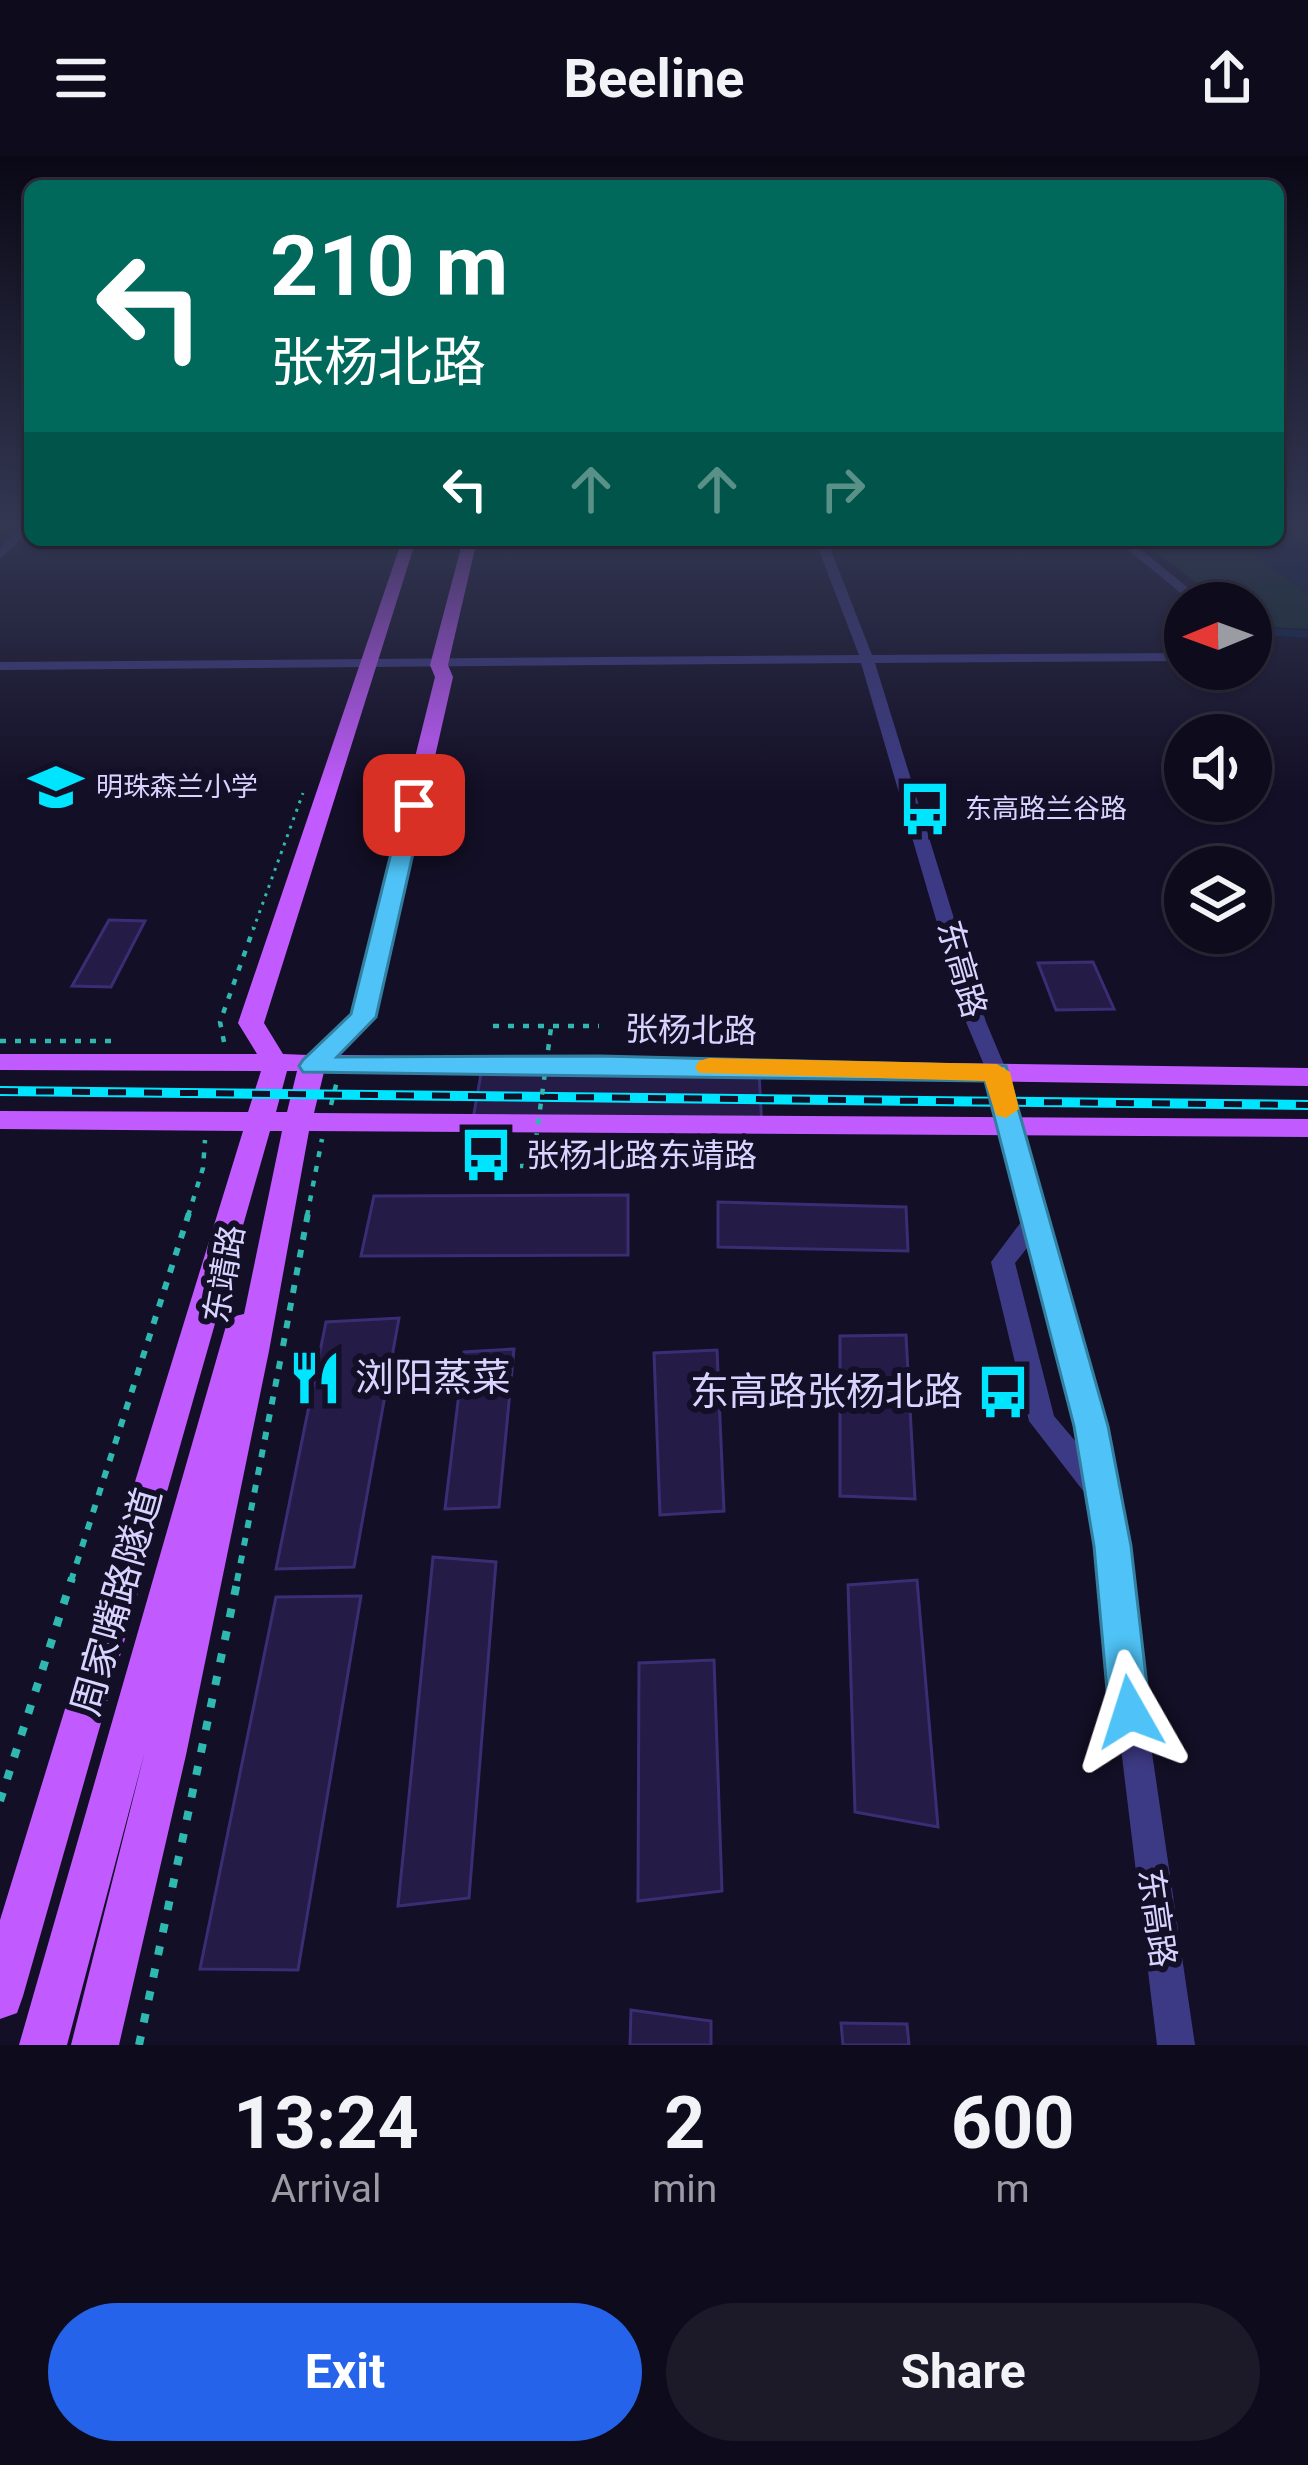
<!DOCTYPE html>
<meta charset="utf-8">
<style>
:root{--surface:#0e0b1c;--page:#1c1929;--text:#f1f3f6;--muted:#9b9ba3;--line:#2e2b3b;--accent:#2563eb}
body{margin:0;font-family:Roboto,"Noto Sans SC",sans-serif;background:var(--page);color:var(--text);height:100vh;display:flex;flex-direction:column;font-size:45px;white-space:nowrap}
*{box-sizing:border-box;margin:0}
p{font-size:39px;color:var(--muted)}
.icon{flex:none;width:66px;height:66px;fill:none;stroke:currentColor;stroke-width:2;stroke-linecap:round;stroke-linejoin:round}
.map{position:relative;height:1889px;overflow:hidden}
.drawer{display:flex;flex-direction:column;background:var(--surface);flex:1}
.drawer>*{flex:none}
.banner{position:absolute;left:24px;top:24px;width:1260px;height:366px;border-radius:18px;box-shadow:0 3px 9px #0004,0 0 0 3px var(--line);background:#00695c;color:#fff;overflow:hidden}
.needle{width:78px;rotate:269deg}
.fabs{position:absolute;left:1164px;top:426px;display:grid;gap:24px}
.fabs a{display:grid;place-items:center;width:108px;height:108px;border-radius:50%;background:var(--surface);box-shadow:0 3px 9px #0004,0 0 0 3px var(--line);font-size:60px}
.pin{position:absolute;display:grid;place-items:center;width:102px;height:102px;color:#fff;margin:-51px;border-radius:24px;box-shadow:0 6px 18px #0006}
.me{position:absolute;width:132px;margin:-66px;rotate:354deg;stroke-linejoin:round;filter:drop-shadow(0 0 9px #0008)}
.turn{display:flex;align-items:center;gap:42px;height:252px;padding:0 48px;font-size:54px}
.turn .icon{width:156px;height:156px;stroke-width:2.5}
.turn b{display:block;font-size:84px;line-height:102px}
.lanes{display:flex;align-items:center;height:114px;padding:0 48px;background:#0003;justify-content:center;gap:60px;direction:ltr}
.lanes .off{opacity:.35}
.eta{display:flex;justify-content:space-evenly;align-items:center;height:204px;text-align:center}
.eta b{font-size:72px;font-weight:700;line-height:84px}
.cta{display:flex;gap:24px;margin-top:auto;padding:24px 48px}
.cta a{flex:1;height:138px;border-radius:72px;background:var(--accent);color:#fff;font-size:48px;font-weight:700;line-height:138px;text-align:center}
.cta a+a{background:var(--page);color:var(--text)}
header{display:flex;justify-content:space-between;align-items:center;height:156px;padding:0 48px;background:var(--surface);font-size:54px;font-weight:700}
.map>svg:first-child{display:block}
.green{fill:#12302f}
.water{fill:#0c2248}
.lines{fill:none;stroke-linecap:round;stroke-linejoin:round}
.canal{fill:#0c2248;fill-rule:evenodd}
.building{fill:#241b47;stroke:#3b2d73;stroke-width:3}
.path-far3{stroke:#2fb8b0;stroke-width:3;stroke-dasharray:3 6;stroke-linecap:butt}
.path-far2{stroke:#2fb8b0;stroke-width:4.5;stroke-dasharray:6 9;stroke-linecap:butt}
.path-far1{stroke:#2fb8b0;stroke-width:6;stroke-dasharray:8 10;stroke-linecap:butt}
.path{stroke:#2fb8b0;stroke-width:8;stroke-dasharray:9 14;stroke-linecap:butt}
.minor{fill:#3d3a85;fill-rule:evenodd}
.major{fill:#c25bff;fill-rule:evenodd}
.rail-casing{stroke:#00e5ff;stroke-width:10}
.rail{stroke:#130f26;stroke-width:6;stroke-dasharray:18;stroke-linecap:butt}
.path-bridge{stroke:#2fb8b0;stroke-width:4.5;stroke-dasharray:6 9;stroke-linecap:butt}
.route{fill:#4fc3f7;stroke:#337fa1;stroke-width:3}
.slow{fill:#f59e0b}
.labels{text-anchor:middle;dominant-baseline:central;stroke-width:12;stroke-linejoin:round;paint-order:stroke}
.far-poi-label{font-size:27px;fill:#d9d4ff;stroke:#130f26;text-anchor:start}
.street-label{font-size:33px;fill:#d9d4ff;stroke:#130f26}
.poi-label{font-size:33px;fill:#d9d4ff;stroke:#130f26;text-anchor:start}
.near-poi-label{font-size:39px;fill:#d9d4ff;stroke:#130f26;text-anchor:start}
.near-street-label{font-size:39px;fill:#d9d4ff;stroke:#130f26}
</style>
<header><svg class="icon" aria-label="menu" viewBox="0 0 24 24"><path d="M4 6h16M4 12h16M4 18h16"/></svg>Beeline<svg class="icon" aria-label="share" viewBox="0 0 24 24"><path d="M12 15V3M7 8l5-5 5 5M5 13v7h14v-7"/></svg></header>
<div class="map">
<svg width="1308" height="1889" viewBox="0 0 1308 1889">
<rect width="100%" height="100%" fill="#130f26"/>
<polygon class="green" points="1141,384 1237,384 1308,439 1308,473 1251,470 1251,447 1222,447"/>
<polygon class="water" points="1278,372 1308,372 1308,439 1237,384 1278,384"/>
<g class="lines">
<polygon class="canal" points="1258,472 1308,474 1308,482 1263,479 1258,478"/>
</g>
<g class="building">
<polygon points="109,764 145,765 111,831 72,830"/>
<polygon points="1093,806 1114,853 1056,854 1038,807"/>
<polygon points="482,912 759,915 762,973 472,969"/>
<polygon points="628,1039 628,1099 361,1100 374,1040"/>
<polygon points="718,1046 906,1051 908,1095 718,1091"/>
<polygon points="399,1162 354,1411 276,1413 326,1166"/>
<polygon points="906,1179 915,1343 840,1340 840,1180"/>
<polygon points="514,1193 499,1351 445,1353 464,1196"/>
<polygon points="717,1194 724,1355 660,1359 654,1197"/>
<polygon points="433,1401 496,1406 469,1742 398,1750"/>
<polygon points="917,1424 938,1671 855,1656 848,1429"/>
<polygon points="361,1440 298,1814 200,1813 276,1441"/>
<polygon points="714,1504 722,1735 638,1745 639,1507"/>
<polygon points="631,1854 711,1865 711,1889 630,1889"/>
<polygon points="841,1867 907,1868 909,1889 843,1889"/>
</g>
<g class="lines">
<polyline class="path-far3" points="253,774 303,637"/>
<g class="path-far2">
<polyline points="493,870 599,870"/>
<polyline points="0,885 115,885"/>
<polyline points="224,886 220,866 254,771"/>
<polyline points="331,949 337,925"/>
<polyline points="460,1009 591,1011"/>
<polyline points="188,1060 203,1012 205,984"/>
<polyline points="307,1060 322,983"/>
</g>
<g class="path-far1">
<polyline points="283,1190 308,1057"/>
<polyline points="71,1425 189,1057"/>
<polyline points="237,1425 281,1201"/>
</g>
<g class="path">
<polyline points="0,1645 72,1422"/>
<polyline points="139,1889 238,1422"/>
</g>
<g class="minor">
<polygon points="20,372 30,374 0,403 0,393"/>
<path d="M815,384H827L872,499L1185,497V505L875,507L986,866L1007,916L1104,1269L1127,1390L1146,1556L1195,1889H1157L1091,1345L1029,1265L991,1106L1024,1062L987,916L966,866L861,507L0,514V506L859,499ZM1031,1087L1078,1269L1082,1293L1054,1260L1015,1107Z"/>
<polygon points="1116,384 1129,384 1207,447 1193,447"/>
<polygon points="1251,486 1258,489 1258,495 1251,495"/>
</g>
<path class="major" d="M402,384H416L264,867L283,898L308,899L351,858L435,521L430,509L463,384H477L448,509L453,521L376,861L339,899L1308,912V930L324,916L314,957L1308,963V981L309,975L269,1195L186,1599L119,1889H71L145,1595L67,1889H19L226,1170L231,1161L244,1158L282,975H270L23,1840L17,1857L0,1863V1764L243,975L0,973V955L248,956L261,915L0,914V898H257L238,867ZM287,915H297L287,956H276Z"/>
<defs>
<polyline id="rail" points="0,935 1308,949"/>
</defs>
<use href="#rail" class="rail-casing"/>
<use href="#rail" class="rail"/>
<polyline class="path-bridge" points="532,1013 551,872"/>
</g>
<linearGradient id="sky" x2="0" y2="1"><stop stop-color="#0a0815"/><stop offset="0.58" stop-color="#333752"/><stop offset="1" stop-color="#333752" stop-opacity="0"/></linearGradient>
<rect width="1308" height="637" fill="url(#sky)"/>
<polygon class="route" points="414,643 424,649 376,861 337,901 600,900 1006,910 1108,1270 1131,1390 1150,1556 1144,1571 1130,1577 1115,1571 1109,1556 1094,1390 1074,1270 985,925 303,916 299,910 303,904 351,858 403,649"/>
<polygon class="slow" points="709,902 997,908 1010,916 1019,953 1006,962 996,959 985,925 699,917 695,911 699,905"/>
<defs>
<symbol id="school-bare" viewBox="-9 -9 18 18"><path d="M0-5L7-2L0 1L-7-2ZM-4 1L0 2.5L4 1V4Q0 6-4 4Z" fill="#00e5ff" stroke="#130f26" stroke-width="2.5" paint-order="stroke"/></symbol>
<symbol id="bus-bare" viewBox="-9 -9 18 18"><path d="M-5-6H5V4H4V6H2V4H-2V6H-4V4H-5ZM-3.5-4V0h7V-4ZM-3.5 1.2v1.5H-2V1.2ZM2 1.2v1.5H3.5V1.2Z" fill="#00e5ff" stroke="#130f26" stroke-width="2.5" paint-order="stroke"/></symbol>
<symbol id="restaurant-bare" viewBox="-9 -9 18 18"><path d="M-5-6h1v4h1v-4h1v4h1v-4h1v5L-1.5 .5V6h-2V.5L-5-1ZM5-6V6H3V1.5H1.5Q1.5-4 5-6Z" fill="#00e5ff" stroke="#130f26" stroke-width="2.5" paint-order="stroke"/></symbol>
</defs>
<g fill-rule="evenodd">
<use href="#school-bare" x="18" y="593" width="76" height="76"/>
<use href="#bus-bare" x="887" y="615" width="76" height="76"/>
<use href="#bus-bare" x="448" y="961" width="76" height="76"/>
<use href="#restaurant-bare" x="277" y="1184" width="76" height="76"/>
<use href="#bus-bare" x="965" y="1198" width="76" height="76"/>
</g>
<g class="labels">
<g class="far-poi-label">
<text x="96" y="631">明珠森兰小学</text>
<text x="965" y="653">东高路兰谷路</text>
</g>
<g class="street-label">
<text transform="translate(962 813) rotate(74)">东高路</text>
<text transform="translate(691 874) rotate(1)">张杨北路</text>
<text transform="translate(224 1118) rotate(-80)">东靖路</text>
<text transform="translate(1157 1762) rotate(82)">东高路</text>
</g>
<g class="poi-label">
<text x="526" y="999">张杨北路东靖路</text>
</g>
<g class="near-poi-label">
<text x="355" y="1222">浏阳蒸菜</text>
<text x="963" y="1236" text-anchor="end">东高路张杨北路</text>
</g>
<g class="near-street-label">
<text transform="translate(117 1446) rotate(-74)">周家嘴路隧道</text>
</g>
</g>
</svg>
<div class="fabs">
<a><svg class="needle" viewBox="-14 -14 28 28"><path d="M0-13l5 13h-10z" fill="#e53935"/><path d="M0 13l5-13h-10z" fill="#9b9ba3"/></svg></a>
<a><svg class="icon" aria-label="sound" viewBox="0 0 24 24"><path d="M4 9h4l5-4v14l-5-4H4zM17 9q2 3 0 6"/></svg></a>
<a><svg class="icon" aria-label="layers" viewBox="0 0 24 24"><path d="M12 4l9 5-9 5-9-5zM3 14l9 5 9-5"/></svg></a>
</div>
<div class="pin" style="left:414px;top:649px;background:#d93025"><svg class="icon" aria-label="arrive" viewBox="0 0 24 24"><path d="M6 21V4h12l-3 4 3 4H6"/></svg></div>
<svg class="me" style="left:1130px;top:1556px" viewBox="-20 -20 40 40"><path d="M0-17L14 15 0 8-14 15z" fill="#4fc3f7" stroke="#fff" stroke-width="4"/></svg>
<div class="banner">
<div class="turn"><svg class="icon" aria-label="left" viewBox="0 0 24 24"><path d="M17 20v-9H6M10 6l-5 5 5 5"/></svg><div><b>210 m</b>张杨北路</div></div>
<div class="lanes"><svg class="icon" aria-label="left" viewBox="0 0 24 24"><path d="M17 20v-9H6M10 6l-5 5 5 5"/></svg><svg class="icon off" aria-label="ahead" viewBox="0 0 24 24"><path d="M12 20V5M6 11l6-6 6 6"/></svg><svg class="icon off" aria-label="ahead" viewBox="0 0 24 24"><path d="M12 20V5M6 11l6-6 6 6"/></svg><svg class="icon off" aria-label="right" viewBox="0 0 24 24"><path d="M7 20v-9h11M14 6l5 5-5 5"/></svg></div>
</div>
</div>
<section class="drawer">
<div class="eta">
<div><b>13:24</b><p>Arrival</p></div>
<div><b>2</b><p>min</p></div>
<div><b>600</b><p>m</p></div>
</div>
<div class="cta"><a>Exit</a><a>Share</a></div>
</section>
